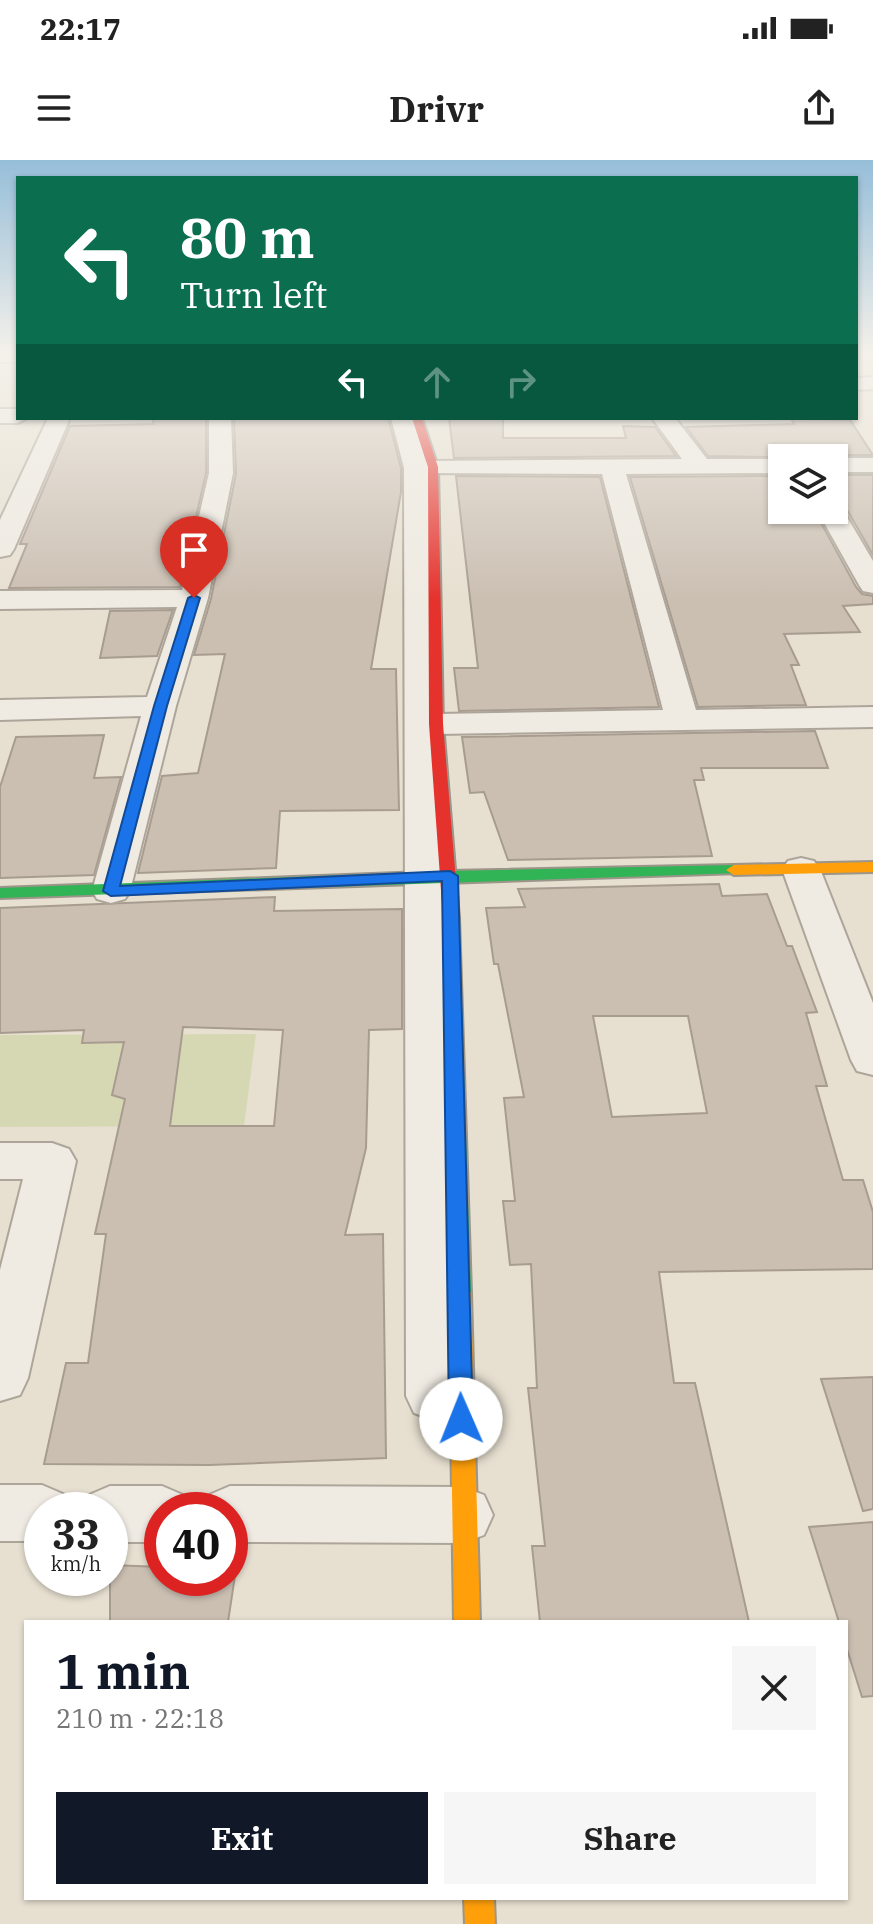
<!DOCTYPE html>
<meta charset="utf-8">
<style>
:root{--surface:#fff;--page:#f6f6f6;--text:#222;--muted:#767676;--accent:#111827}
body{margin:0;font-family:"IBM Plex Serif",serif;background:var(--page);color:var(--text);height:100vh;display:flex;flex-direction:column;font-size:30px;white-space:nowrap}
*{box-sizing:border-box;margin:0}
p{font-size:26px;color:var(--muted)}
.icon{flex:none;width:44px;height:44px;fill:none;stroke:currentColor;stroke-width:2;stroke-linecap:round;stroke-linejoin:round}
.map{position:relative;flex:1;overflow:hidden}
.details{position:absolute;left:24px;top:1460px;width:824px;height:280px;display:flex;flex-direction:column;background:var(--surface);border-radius:0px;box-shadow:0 2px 6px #0004}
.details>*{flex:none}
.banner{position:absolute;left:16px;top:16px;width:842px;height:244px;border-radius:0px;box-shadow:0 2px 6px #0004;background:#0b6e4f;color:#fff;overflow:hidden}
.tools{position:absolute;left:768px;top:284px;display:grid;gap:16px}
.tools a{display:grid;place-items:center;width:80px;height:80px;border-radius:0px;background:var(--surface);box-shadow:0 2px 6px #0004;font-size:40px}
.speed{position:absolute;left:24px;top:1332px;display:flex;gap:16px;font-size:40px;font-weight:700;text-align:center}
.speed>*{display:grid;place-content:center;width:104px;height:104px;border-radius:50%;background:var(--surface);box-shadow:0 2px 6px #0004;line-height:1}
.speed small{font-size:20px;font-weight:400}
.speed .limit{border:12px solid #d22;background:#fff;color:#111}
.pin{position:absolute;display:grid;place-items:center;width:68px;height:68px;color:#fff;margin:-82px -34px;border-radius:50% 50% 50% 0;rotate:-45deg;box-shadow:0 0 8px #0007}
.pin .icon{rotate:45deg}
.me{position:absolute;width:88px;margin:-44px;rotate:359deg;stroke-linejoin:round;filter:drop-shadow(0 0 6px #0008)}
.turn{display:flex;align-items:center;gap:28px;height:168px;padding:0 32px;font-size:36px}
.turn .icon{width:104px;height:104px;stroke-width:2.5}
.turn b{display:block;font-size:56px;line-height:68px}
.lanes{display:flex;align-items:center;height:76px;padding:0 32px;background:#0003;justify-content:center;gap:40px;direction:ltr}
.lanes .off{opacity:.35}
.round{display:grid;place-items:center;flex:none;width:84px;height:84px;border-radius:0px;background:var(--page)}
.head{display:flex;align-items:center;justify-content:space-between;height:136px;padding:0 32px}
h1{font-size:48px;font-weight:700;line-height:60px;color:var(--accent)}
.cta{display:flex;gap:16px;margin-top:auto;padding:16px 32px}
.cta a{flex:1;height:92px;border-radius:0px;background:var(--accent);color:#fff;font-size:32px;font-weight:700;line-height:92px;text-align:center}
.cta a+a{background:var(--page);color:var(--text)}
.status{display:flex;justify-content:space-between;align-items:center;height:56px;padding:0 40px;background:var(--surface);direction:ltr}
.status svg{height:22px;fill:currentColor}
header{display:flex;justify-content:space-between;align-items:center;height:104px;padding:0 32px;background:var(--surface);font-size:36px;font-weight:700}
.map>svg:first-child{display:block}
.green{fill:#d6d7b3}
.building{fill:#cbbfb2;stroke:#a89c90;stroke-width:2;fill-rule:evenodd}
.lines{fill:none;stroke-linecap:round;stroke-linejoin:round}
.street-casing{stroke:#ada599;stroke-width:4}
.fast-casing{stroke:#9c958a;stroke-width:4}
.slow-casing{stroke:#9c958a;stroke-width:4}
.jam-casing{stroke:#9c958a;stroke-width:4}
.street{fill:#efebe3;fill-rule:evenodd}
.fast{fill:#30b455;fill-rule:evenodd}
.slow{fill:#ff9f0a;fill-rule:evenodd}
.jam{fill:#e5322d;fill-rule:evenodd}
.route{fill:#1a73e8;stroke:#114b97;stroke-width:2}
</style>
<div class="status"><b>22:17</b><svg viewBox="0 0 49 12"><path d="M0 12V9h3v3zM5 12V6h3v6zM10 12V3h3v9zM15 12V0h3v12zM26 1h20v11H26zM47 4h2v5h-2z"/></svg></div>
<header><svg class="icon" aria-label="menu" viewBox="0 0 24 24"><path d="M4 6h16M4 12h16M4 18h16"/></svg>Drivr<svg class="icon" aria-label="share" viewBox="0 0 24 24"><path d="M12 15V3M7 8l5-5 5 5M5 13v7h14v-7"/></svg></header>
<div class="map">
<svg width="873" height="1764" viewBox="0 0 873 1764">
<rect width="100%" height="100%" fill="#e7e0d1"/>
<polygon class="green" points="256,874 244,966 0,967 0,875"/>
<g class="building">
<polygon points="152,258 206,258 206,313 180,427 9,428 27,384 20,384 70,266 154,264"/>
<polygon points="234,258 388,258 401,308 401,332 371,509 396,509 399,650 280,651 276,708 138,713 162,616 198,613 225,494 194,495 211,439 236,314"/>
<polygon points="449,258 503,258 503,278 626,278 623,266 655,267 676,296 454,298"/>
<polygon points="791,259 850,260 873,295 834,295 831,298 708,296 686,267 794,264"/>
<polygon points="834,315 873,315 873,395 846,348 834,340"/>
<polygon points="456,316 600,317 659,547 459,551 454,508 478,508"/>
<polygon points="782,316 782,350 814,350 856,427 862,434 873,436 873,444 843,446 860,472 784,474 799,505 791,505 806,545 698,547 630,317"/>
<polygon points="173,450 157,496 100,498 110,451"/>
<polygon points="815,571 828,608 701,608 704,620 694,620 712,696 508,700 484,632 470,633 462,577"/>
<polygon points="104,575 94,618 121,617 94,715 0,718 0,627 16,577"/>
<path d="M719,724L722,736L767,734L787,786H792L817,852L806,853L827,926H816L843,1020H863L873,1052V1109L659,1112L674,1223H695L749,1462H540L532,1386H545L528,1228H537L531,1104L510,1105L503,1041H515L504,938L524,937L498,804H494L486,748L525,747L518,729ZM593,856H688L707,953L612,957Z"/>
<path d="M275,737L274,751L402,749V869L369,870L366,988L345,1075L383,1074L386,1298L209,1305L44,1304L66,1203H88L106,1074H95L125,939L112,935L124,882L82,883L84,870L0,873V748ZM183,867L283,870L274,966H170Z"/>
<polygon points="873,1217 873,1349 863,1351 821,1219"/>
<polygon points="873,1362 873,1536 862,1537 846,1486 846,1462 839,1462 809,1367"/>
<polygon points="110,1405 162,1407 162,1418 230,1418 230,1409 236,1409 228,1462 110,1462"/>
</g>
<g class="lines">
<defs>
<g id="street">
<rect x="0" y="192" width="18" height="10"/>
<polygon points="873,217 873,229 856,230 856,218"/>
<polygon points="0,249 18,249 18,258 28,258 18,263 0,263"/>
<polygon points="48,258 70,258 14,389 10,395 0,397 0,360"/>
<polygon points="209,258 231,258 233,313 208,438 176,546 130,731 125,739 111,743 97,739 92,731 141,556 0,560 0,540 147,537 177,447 0,449 0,431 182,430 209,313"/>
<path d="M391,258H413L426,301L682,299L652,258H675L707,299H782V313L626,314L696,550L873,547V567L438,574L462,1236L454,1253L434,1260L414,1253L406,1236L404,308ZM428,313L602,314L663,550L437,554Z"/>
<rect x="834" y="298" width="39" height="14"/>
<polygon points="834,343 843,350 873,401 873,433 863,431 859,425 817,350 834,350"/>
<polygon points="801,698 814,701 820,709 873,843 873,915 857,911 851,900 782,709 788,701"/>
<polygon points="0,983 52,983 69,989 76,1001 28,1218 20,1235 0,1241 0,1110 23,1019 0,1019"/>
<polygon points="0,1325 42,1325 63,1334 71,1350 42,1350 42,1381 0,1381"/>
<polygon points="110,1326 162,1326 183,1335 190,1350 162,1350 162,1382 110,1382 110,1350 82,1350 89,1335"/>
<polygon points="230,1326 463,1327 484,1335 493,1355 484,1375 463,1383 230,1382 230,1350 202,1350 209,1335"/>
</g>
<g id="fast">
<polygon points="734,705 742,710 740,713 0,738 0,728 450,711"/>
<polygon points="451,753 459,758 471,1133 468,1139 460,1142 452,1139 449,1133 443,758"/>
</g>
<g id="slow">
<polygon points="873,702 873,712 734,715 726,710 734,705"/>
<polygon points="460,1124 468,1127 471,1133 480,1462 454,1462 449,1133 452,1127"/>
<polygon points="464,1738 494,1738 495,1764 465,1764"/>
</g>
<polygon id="jam" points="412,258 422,258 438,307 443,564 459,758 451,763 443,758 429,564 428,307"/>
</defs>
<use href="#street" class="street-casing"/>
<use href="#fast" class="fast-casing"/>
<use href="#slow" class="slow-casing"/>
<use href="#jam" class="jam-casing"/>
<use href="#street" class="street"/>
<use href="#fast" class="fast"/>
<use href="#slow" class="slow"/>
<use href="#jam" class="jam"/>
</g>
<linearGradient id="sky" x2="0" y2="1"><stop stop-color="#96bed9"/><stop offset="0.44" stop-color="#f4f1ea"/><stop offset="1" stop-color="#f4f1ea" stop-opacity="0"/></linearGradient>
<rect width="873" height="439" fill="url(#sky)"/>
<polygon class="route" points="194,435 200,438 167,546 120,726 450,711 458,716 473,1259 470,1266 461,1269 453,1266 449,1259 442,721 111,736 103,731 154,546 188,438"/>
</svg>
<div class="tools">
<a><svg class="icon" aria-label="layers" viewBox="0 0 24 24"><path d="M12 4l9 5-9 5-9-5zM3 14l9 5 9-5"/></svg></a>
</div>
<div class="speed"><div>33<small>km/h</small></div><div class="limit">40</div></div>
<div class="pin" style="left:194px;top:438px;background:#d93025"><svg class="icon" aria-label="arrive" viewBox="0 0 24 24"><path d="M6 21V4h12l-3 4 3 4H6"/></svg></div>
<svg class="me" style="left:461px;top:1259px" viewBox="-20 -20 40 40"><circle r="19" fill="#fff"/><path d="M0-13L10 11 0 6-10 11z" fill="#1a73e8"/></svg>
<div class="banner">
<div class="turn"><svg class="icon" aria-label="left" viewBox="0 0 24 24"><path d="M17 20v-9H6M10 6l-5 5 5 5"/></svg><div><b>80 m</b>Turn left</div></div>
<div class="lanes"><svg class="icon" aria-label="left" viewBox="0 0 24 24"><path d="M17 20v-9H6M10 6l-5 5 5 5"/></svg><svg class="icon off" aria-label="ahead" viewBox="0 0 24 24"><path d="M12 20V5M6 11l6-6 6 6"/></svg><svg class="icon off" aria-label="right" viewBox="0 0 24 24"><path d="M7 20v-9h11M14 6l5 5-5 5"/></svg></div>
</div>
<section class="details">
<div class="head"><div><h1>1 min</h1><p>210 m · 22:18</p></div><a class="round"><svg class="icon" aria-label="close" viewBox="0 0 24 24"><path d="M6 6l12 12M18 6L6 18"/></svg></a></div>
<div class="cta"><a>Exit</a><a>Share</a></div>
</section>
</div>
